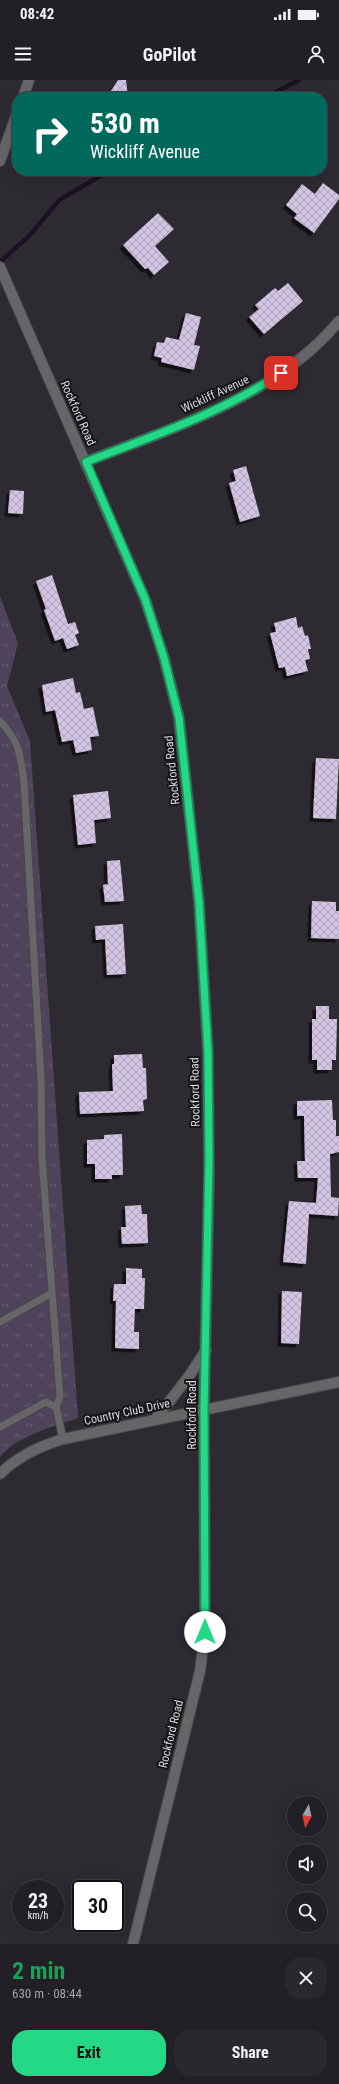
<!DOCTYPE html>
<meta charset="utf-8">
<style>
:root{--surface:#222026;--page:#2a282e;--text:#f1f3f6;--muted:#a2a3a7;--line:#3f3e43;--accent:#24d886}
body{margin:0;font-family:"Roboto Condensed",sans-serif;background:var(--page);color:var(--text);height:100vh;display:flex;flex-direction:column;font-size:15px;white-space:nowrap}
*{box-sizing:border-box;margin:0}
p{font-size:13px;color:var(--muted)}
.icon{flex:none;width:22px;height:22px;fill:none;stroke:currentColor;stroke-width:2;stroke-linecap:round;stroke-linejoin:round}
.map{position:relative;height:1864px;overflow:hidden}
.panel{display:flex;flex-direction:column;background:var(--surface);flex:1}
.panel>*{flex:none}
.guide{position:absolute;left:12px;top:12px;width:315px;height:84px;border-radius:16px;box-shadow:0 4px 16px #0002,0 0 0 1px var(--line);background:#00695c;color:#fff;overflow:hidden}
.needle{width:26px;rotate:189deg}
.tools{position:absolute;left:287px;top:1716px;display:grid;gap:8px}
.tools a{display:grid;place-items:center;width:40px;height:40px;border-radius:50%;background:var(--surface);box-shadow:0 4px 16px #0002,0 0 0 1px var(--line);font-size:20px}
.speed{position:absolute;left:12px;top:1800px;display:flex;gap:8px;font-size:20px;font-weight:700;text-align:center}
.speed>*{display:grid;place-content:center;width:52px;height:52px;border-radius:50%;background:var(--surface);box-shadow:0 4px 16px #0002,0 0 0 1px var(--line);line-height:1}
.speed small{font-size:10px;font-weight:400}
.speed .limit{border:2px solid #111;border-radius:6px;background:#fff;color:#111}
.pin{position:absolute;display:grid;place-items:center;width:34px;height:34px;color:#fff;margin:-17px;border-radius:8px;box-shadow:0 2px 6px #0006}
.me{position:absolute;width:44px;margin:-22px;rotate:0deg;stroke-linejoin:round;filter:drop-shadow(0 0 3px #0008)}
.turn{display:flex;align-items:center;gap:14px;height:84px;padding:0 12px;font-size:18px}
.turn .icon{width:52px;height:52px;stroke-width:2.5}
.turn b{display:block;font-size:28px;line-height:34px}
.round{display:grid;place-items:center;flex:none;width:42px;height:42px;border-radius:16px;background:var(--page)}
.headline{display:flex;align-items:center;justify-content:space-between;height:68px;padding:0 12px}
h1{font-size:24px;font-weight:700;line-height:30px;color:#1e9e55}
.action{display:flex;gap:8px;margin-top:auto;padding:8px 12px}
.action a{flex:1;height:46px;border-radius:16px;background:var(--accent);color:#111;font-size:16px;font-weight:700;line-height:46px;text-align:center}
.action a+a{background:var(--page);color:var(--text)}
.status{display:flex;justify-content:space-between;align-items:center;height:28px;padding:0 20px;background:var(--surface);direction:ltr}
.status svg{height:11px;fill:currentColor}
header{display:flex;justify-content:space-between;align-items:center;height:52px;padding:0 12px;background:var(--surface);font-size:18px;font-weight:700}
.map>svg:first-child{display:block}
.grass{fill:url(#grass-tufts)}
.lines{fill:none;stroke-linecap:round;stroke-linejoin:round}
.stream{stroke:#1b1025;stroke-width:4.5}
.building{fill:url(#building-cross-hatch);filter:url(#shadow)}
.lane-casing{stroke:#4a464d;stroke-width:9}
.street-casing{stroke:#4a464d;stroke-width:12}
.lane{stroke:#666568;stroke-width:7}
.street{stroke:#666568;stroke-width:10}
.route-casing{stroke:#178c57;stroke-width:10}
.route{stroke:#24d886;stroke-width:7}
.labels{text-anchor:middle;dominant-baseline:central;stroke-width:4;stroke-linejoin:round;paint-order:stroke}
.street-label{font-size:12px;fill:#dad7dc;stroke:#151417}
</style>
<div class="status"><b>08:42</b><svg viewBox="0 0 49 12"><path d="M0 12V9h3v3zM5 12V6h3v6zM10 12V3h3v9zM15 12V0h3v12zM26 1h20v11H26zM47 4h2v5h-2z"/></svg></div>
<header><svg class="icon" aria-label="menu" viewBox="0 0 24 24"><path d="M4 6h16M4 12h16M4 18h16"/></svg>GoPilot<svg class="icon" aria-label="person" viewBox="0 0 24 24"><circle cx="12" cy="8" r="4"/><path d="M4 21q1-7 8-7t8 7"/></svg></header>
<div class="map">
<svg width="339" height="1864" viewBox="0 0 339 1864">
<defs>
<pattern id="grass-tufts" width="24" height="20" patternUnits="userSpaceOnUse"><rect width="24" height="20" fill="#4e435a"/><path d="M3 7l-1-3M5 7V3M7 7l1-3M15 17l-1-3M17 17v-4M19 17l1-3" fill="none" stroke="#675d71"/></pattern>
<pattern id="building-cross-hatch" width="8" height="8" patternUnits="userSpaceOnUse"><rect width="8" height="8" fill="#d2c4e2"/><path d="M0 0l8 8M0 8l8-8" fill="none" stroke="#aea3ba"/></pattern>
<filter id="shadow"><feDropShadow dx="-3.5" dy="3.5" stdDeviation="0" flood-color="#0009"/></filter>
</defs>
<rect width="100%" height="100%" fill="#2e2a32"/>
<path class="grass" d="M0,517L18,563L7,606L30,661L78,1338C54,1346 15,1357 0,1377Z"/>
<g class="lines">
<g class="stream">
<polyline points="267,17 299,0"/>
<polyline points="0,182 30,155 59,120 109,91"/>
</g>
</g>
<g class="building">
<polygon points="118,0 126,0 128,17 107,17"/>
<polygon points="323,103 339,115 339,119 314,153 294,138 297,134 286,125 302,104 315,114"/>
<polygon points="158,133 174,149 155,166 169,182 154,195 148,188 145,189 123,165"/>
<polygon points="288,203 303,221 264,254 249,237 259,229 255,225 275,208 278,211"/>
<polygon points="186,233 201,237 194,265 200,266 194,290 161,282 162,278 154,276 157,262 164,263 166,257 179,260"/>
<polygon points="246,386 260,436 240,442 229,403 236,401 233,390"/>
<polygon points="10,410 24,411 23,434 8,433"/>
<polygon points="52,495 68,544 75,542 79,553 75,555 79,565 67,569 63,558 55,561 44,530 46,529 36,501"/>
<polygon points="296,537 298,548 302,546 305,556 308,555 311,569 308,569 310,579 305,580 308,591 287,596 285,587 279,588 270,553 276,552 274,543"/>
<polygon points="73,598 76,613 80,612 84,629 93,627 99,656 90,657 92,670 76,673 73,660 62,662 55,630 46,632 42,605"/>
<polygon points="316,678 339,679 336,739 313,738"/>
<polygon points="108,711 111,738 94,740 96,763 78,765 73,715"/>
<polygon points="120,780 124,821 105,822 103,805 108,804 107,781"/>
<polygon points="312,821 336,822 336,831 339,831 339,859 311,858"/>
<polygon points="123,844 126,894 107,895 105,859 96,860 95,846"/>
<polygon points="316,926 329,926 329,939 337,939 336,980 332,980 332,990 317,990 317,980 312,980 312,939 316,939"/>
<polygon points="142,974 143,988 146,988 147,1019 143,1020 144,1031 80,1034 79,1012 113,1011 112,984 114,984 114,975"/>
<polygon points="332,1020 333,1040 336,1040 336,1056 339,1056 339,1072 330,1074 331,1117 339,1118 338,1136 309,1134 306,1184 283,1182 289,1121 316,1123 318,1098 298,1098 297,1081 305,1081 304,1036 297,1036 297,1021"/>
<polygon points="122,1054 123,1095 112,1095 112,1099 95,1099 95,1084 87,1084 87,1060 104,1059 104,1055"/>
<polygon points="141,1125 142,1134 147,1134 148,1163 122,1164 121,1147 126,1147 125,1126"/>
<polygon points="126,1188 142,1189 142,1198 145,1198 144,1229 135,1229 134,1252 139,1252 139,1269 115,1268 116,1221 113,1221 114,1204 126,1204"/>
<polygon points="282,1211 302,1212 299,1264 281,1263"/>
</g>
<g class="lines">
<defs>
<g id="lane">
<path d="M0,641C20,663 20,673 24,702L41,999L42,1078L60,1317L56,1327"/>
<polyline points="0,1242 52,1213"/>
<polyline points="0,1347 46,1322 56,1327 63,1359"/>
</g>
<g id="street">
<polyline points="23,17 29,0"/>
<polyline points="0,81 17,33"/>
<polyline points="0,187 145,519 164,578 179,638 199,822 208,972 209,1094 204,1330 205,1552 200,1591 133,1864"/>
<path d="M86,382C174,347 276,317 339,241"/>
<polyline points="155,1340 189,1296 206,1270"/>
<path d="M0,1394C17,1377 40,1366 63,1359L339,1302"/>
</g>
</defs>
<use href="#lane" class="lane-casing"/>
<use href="#street" class="street-casing"/>
<use href="#lane" class="lane"/>
<use href="#street" class="street"/>
</g>
<g class="lines">
<defs>
<path id="route" d="M205,1552L204,1330L209,1079L208,972L199,822L179,638L164,578L145,519L86,382C152,356 222,333 281,293"/>
</defs>
<use href="#route" class="route-casing"/>
<use href="#route" class="route"/>
</g>
<g class="labels">
<g class="street-label">
<text transform="translate(215 314) rotate(-25)">Wickliff Avenue</text>
<text transform="translate(78 333) rotate(66)">Rockford Road</text>
<text transform="translate(172 690) rotate(-96)">Rockford Road</text>
<text transform="translate(195 1012) rotate(-91)">Rockford Road</text>
<text transform="translate(127 1332) rotate(-12)">Country Club Drive</text>
<text transform="translate(192 1335) rotate(-90)">Rockford Road</text>
<text transform="translate(171 1654) rotate(-76)">Rockford Road</text>
</g>
</g>
</svg>
<div class="tools">
<a><svg class="needle" viewBox="-14 -14 28 28"><path d="M0-13l5 13h-10z" fill="#e53935"/><path d="M0 13l5-13h-10z" fill="#a2a3a7"/></svg></a>
<a><svg class="icon" aria-label="sound" viewBox="0 0 24 24"><path d="M4 9h4l5-4v14l-5-4H4zM17 9q2 3 0 6"/></svg></a>
<a><svg class="icon" aria-label="search" viewBox="0 0 24 24"><circle cx="10" cy="10" r="6"/><path d="M15 15l6 6"/></svg></a>
</div>
<div class="speed"><div>23<small>km/h</small></div><div class="limit">30</div></div>
<div class="pin" style="left:281px;top:293px;background:#d93025"><svg class="icon" aria-label="arrive" viewBox="0 0 24 24"><path d="M6 21V4h12l-3 4 3 4H6"/></svg></div>
<svg class="me" style="left:205px;top:1552px" viewBox="-20 -20 40 40"><circle r="19" fill="#fff"/><path d="M0-13L10 11 0 6-10 11z" fill="#24d886"/></svg>
<div class="guide">
<div class="turn"><svg class="icon" aria-label="right" viewBox="0 0 24 24"><path d="M7 20v-9h11M14 6l5 5-5 5"/></svg><div><b>530 m</b>Wickliff Avenue</div></div>
</div>
</div>
<section class="panel">
<div class="headline"><div><h1>2 min</h1><p>630 m · 08:44</p></div><a class="round"><svg class="icon" aria-label="close" viewBox="0 0 24 24"><path d="M6 6l12 12M18 6L6 18"/></svg></a></div>
<div class="action"><a>Exit</a><a>Share</a></div>
</section>
